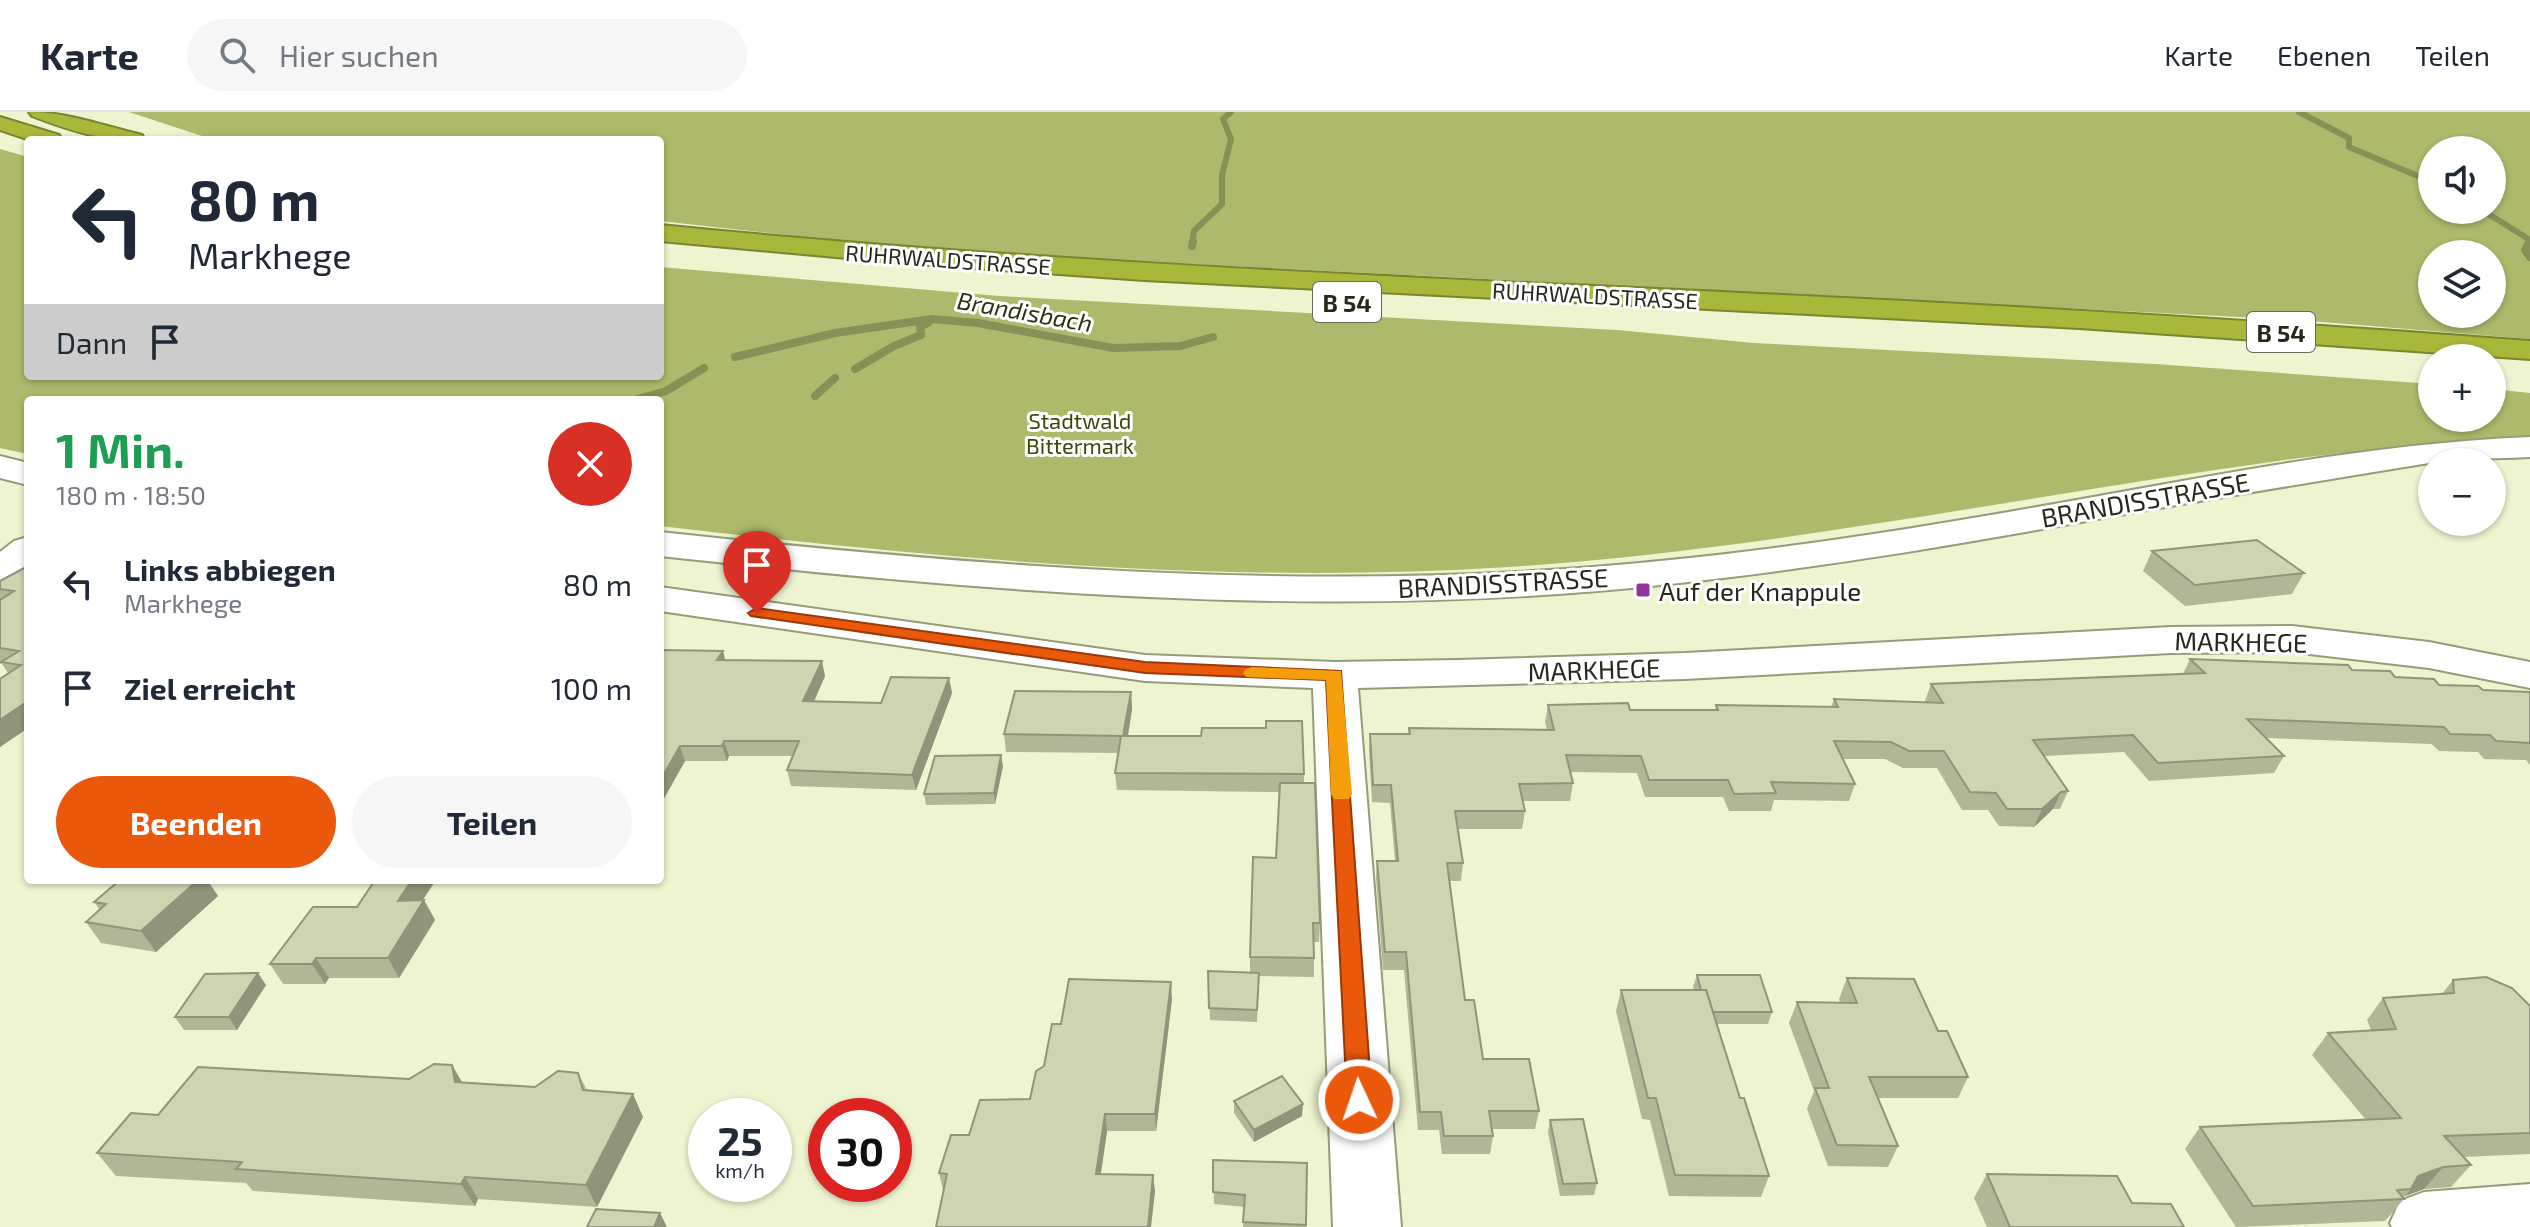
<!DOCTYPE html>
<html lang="de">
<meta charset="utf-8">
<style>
:root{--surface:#fff;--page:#f6f6f7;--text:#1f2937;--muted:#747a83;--line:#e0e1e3;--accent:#ea580c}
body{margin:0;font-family:"Exo 2",sans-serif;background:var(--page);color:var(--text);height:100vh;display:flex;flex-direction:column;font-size:30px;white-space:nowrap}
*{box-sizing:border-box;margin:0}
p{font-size:26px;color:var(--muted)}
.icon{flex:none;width:44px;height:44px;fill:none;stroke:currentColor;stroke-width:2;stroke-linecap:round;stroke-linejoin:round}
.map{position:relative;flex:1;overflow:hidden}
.panel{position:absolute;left:24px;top:284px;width:640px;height:488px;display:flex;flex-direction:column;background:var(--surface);border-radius:8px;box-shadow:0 2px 6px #0004}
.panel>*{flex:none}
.hud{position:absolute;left:24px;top:24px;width:640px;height:244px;border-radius:8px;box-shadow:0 2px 6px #0004;background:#fff;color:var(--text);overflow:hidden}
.tools{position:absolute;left:2418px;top:24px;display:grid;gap:16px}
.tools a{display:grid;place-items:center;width:88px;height:88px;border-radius:50%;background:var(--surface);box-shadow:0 2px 6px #0004;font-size:40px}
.speed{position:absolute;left:688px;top:986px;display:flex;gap:16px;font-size:40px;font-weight:700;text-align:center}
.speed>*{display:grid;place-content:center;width:104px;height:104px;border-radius:50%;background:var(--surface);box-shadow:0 2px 6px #0004;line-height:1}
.speed small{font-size:20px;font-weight:400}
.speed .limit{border:12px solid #d22;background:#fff;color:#111}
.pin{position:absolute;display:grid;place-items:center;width:68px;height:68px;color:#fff;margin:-82px -34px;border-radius:50% 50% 50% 0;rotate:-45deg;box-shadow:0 0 8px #0007}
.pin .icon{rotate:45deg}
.me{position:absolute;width:88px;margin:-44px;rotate:357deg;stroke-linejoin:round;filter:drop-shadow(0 0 6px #0008)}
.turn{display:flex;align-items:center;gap:28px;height:168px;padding:0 32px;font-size:36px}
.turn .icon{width:104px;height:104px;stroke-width:2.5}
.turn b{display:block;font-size:56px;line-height:68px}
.then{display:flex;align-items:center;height:76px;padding:0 32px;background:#0003;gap:16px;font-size:30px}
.round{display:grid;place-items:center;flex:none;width:84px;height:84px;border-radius:42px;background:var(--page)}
.summary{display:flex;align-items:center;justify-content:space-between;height:136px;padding:0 32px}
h1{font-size:48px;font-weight:700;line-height:60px;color:#1e9e55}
.cta{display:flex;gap:16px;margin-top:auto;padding:16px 32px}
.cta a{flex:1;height:92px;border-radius:48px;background:var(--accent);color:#fff;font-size:32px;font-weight:700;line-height:92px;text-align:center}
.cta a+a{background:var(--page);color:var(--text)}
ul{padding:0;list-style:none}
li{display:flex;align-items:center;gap:24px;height:104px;padding:0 32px}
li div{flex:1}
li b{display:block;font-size:30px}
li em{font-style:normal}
header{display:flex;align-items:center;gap:48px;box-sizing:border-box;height:112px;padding:0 40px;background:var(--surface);border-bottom:2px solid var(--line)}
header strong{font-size:38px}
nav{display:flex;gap:44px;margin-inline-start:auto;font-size:28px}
.search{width:560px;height:72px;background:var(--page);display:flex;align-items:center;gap:20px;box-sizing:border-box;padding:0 28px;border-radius:44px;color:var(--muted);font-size:30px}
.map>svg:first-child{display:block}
.forest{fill:#aeb96b;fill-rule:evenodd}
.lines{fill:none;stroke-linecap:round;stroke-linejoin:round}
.stream-far1{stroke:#879055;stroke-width:6}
.stream{stroke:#879055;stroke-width:8}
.minor-casing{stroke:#969c79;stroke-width:4}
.highway-casing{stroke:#7b852f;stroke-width:4}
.minor{fill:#fff;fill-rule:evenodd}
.highway{fill:#a9b73a;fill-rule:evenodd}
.wall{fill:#b0b696}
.shaded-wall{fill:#90947a}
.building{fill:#cdd4af;stroke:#90947a;stroke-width:2}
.route{fill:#ea580c;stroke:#983908;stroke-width:2}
.slow{fill:#f59e0b}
.poi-dot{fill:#94339a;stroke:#fff;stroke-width:3}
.labels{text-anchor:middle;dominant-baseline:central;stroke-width:6;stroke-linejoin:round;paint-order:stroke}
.far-street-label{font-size:22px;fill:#26281a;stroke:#fff}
.far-park-label{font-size:22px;fill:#404609;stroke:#fff}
.shield{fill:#fff;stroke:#67685f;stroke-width:2}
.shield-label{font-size:24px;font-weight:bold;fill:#26281a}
.far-water-label{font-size:24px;font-style:italic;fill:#2b2f0d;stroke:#fff}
.street-label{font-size:26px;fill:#26281a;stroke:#fff}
.poi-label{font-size:26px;fill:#26281a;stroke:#fff;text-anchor:start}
</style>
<header>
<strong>Karte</strong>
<div class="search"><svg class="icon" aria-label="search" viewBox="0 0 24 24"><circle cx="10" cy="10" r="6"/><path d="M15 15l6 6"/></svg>Hier suchen</div>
<nav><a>Karte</a><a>Ebenen</a><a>Teilen</a></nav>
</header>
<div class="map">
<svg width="2530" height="1115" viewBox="0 0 2530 1115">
<rect width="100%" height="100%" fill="#edf4cf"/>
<g class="forest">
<path d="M129,0H2530V227L2297,208L932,139L660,109V28H214ZM2432,38H2492V98H2432ZM2432,142H2492V202H2432Z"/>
<path d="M0,37L28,45V264H660V155L999,184L1617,218L1754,231L2155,252L2432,272V306H2492V277L2530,281V324C2449,333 2366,337 2285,348C2027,383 1770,438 1508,455C1226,473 941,447 660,414V288H28V342L0,336Z"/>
</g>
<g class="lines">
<g class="stream-far1">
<polyline points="2299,0 2349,26 2349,35 2432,70"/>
<polyline points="2482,98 2530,128"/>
<polyline points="1192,132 1194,119 1222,92 1222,63 1231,27 1223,7 1231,0"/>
<polyline points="2528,132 2530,129"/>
</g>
<g class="stream">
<polyline points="2529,130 2525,138 2530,145"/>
<polyline points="1192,134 1193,130"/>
<polyline points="735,245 835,221 932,207 978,211 1113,236 1180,234 1213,225"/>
<polyline points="855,257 894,234 921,223 920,215 929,210"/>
<polyline points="815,284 835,266"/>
<polyline points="634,288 666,279 704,256"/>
</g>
<defs>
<g id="minor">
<path d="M2530,325V345C2499,347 2466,345 2435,350C2325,368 2206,387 2092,408C1949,434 1806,458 1661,473C1327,509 993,480 660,444V420C993,456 1326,483 1660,449C1807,435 1954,410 2099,384C2242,358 2385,331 2530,325Z"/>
<polygon points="0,344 28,351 28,373 0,366"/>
<polygon points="28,425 28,457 14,468 0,472 0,440 14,429"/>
<polygon points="660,475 1145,543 1335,550 1458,548 1685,541 2171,515 2292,514 2429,530 2530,550 2530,576 2429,556 2292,540 2171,541 1685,567 1358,576 1401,1115 1333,1115 1313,576 1145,569 660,499"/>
<polygon points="2530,1072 2530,1115 2392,1115 2390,1111 2400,1089 2424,1080"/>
</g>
<g id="highway">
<path d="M29,0C67,0 104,14 142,23L145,28C99,28 74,20 32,4Z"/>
<polygon points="0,5 59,23 62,28 30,28 0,18"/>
<path d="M660,113C1019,149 1380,164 1741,181C2004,193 2267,209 2530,229V247L2079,216L1144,168L902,151L660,129Z"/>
</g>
</defs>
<use href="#minor" class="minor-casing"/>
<use href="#highway" class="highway-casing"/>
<use href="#minor" class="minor"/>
<use href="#highway" class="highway"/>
</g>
<g class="wall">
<polygon points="2152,439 2304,461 2292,482 2185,494 2143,459"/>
<polygon points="28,454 28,616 0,635 8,561 2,552 0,552 0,469"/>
<polygon points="660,544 725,548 825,564 814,590 881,591 949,566 952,581 916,678 791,674 787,658 792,644 729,644 727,649 685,649 662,690 660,690"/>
<polygon points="2190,547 2352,558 2439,573 2483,578 2530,580 2530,653 2526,648 2484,647 2478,640 2439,639 2432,632 2266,626 2284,644 2274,661 2149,669 2124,640 2044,644 2068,679 2060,697 2053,697 2034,715 1999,714 1988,698 1962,698 1937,656 1903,656 1885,647 1842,647 1855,672 1849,689 1774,688 1771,699 1729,699 1723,685 1645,685 1637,661 1571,660 1573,671 1570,689 1523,689 1525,699 1522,717 1458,717 1463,751 1461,769 1449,769 1465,888 1483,947 1539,999 1535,1017 1492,1017 1493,1024 1490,1042 1442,1042 1439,1018 1418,1018 1404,858 1383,858 1376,766 1377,749 1395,749 1390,691 1372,690 1369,639 1370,622 1408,622 1409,616 1547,618 1545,610 1548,593 1630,598 1715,598 1716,593 1831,595 1834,587 1926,590 1925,589 1931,572 2183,562"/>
<polygon points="1131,580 1132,597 1128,624 1304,662 1304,671 1320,811 1319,830 1314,830 1314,865 1259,864 1257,910 1210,908 1208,859 1250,861 1250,845 1276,746 1279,680 1117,678 1115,661 1118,641 1006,640 1004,622"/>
<polygon points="1003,654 995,692 926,693 924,682"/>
<polygon points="209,771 218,784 156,840 101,831 86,810 100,798 94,790"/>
<polygon points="424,788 435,808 399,866 329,866 325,872 283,872 270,852 357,795"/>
<polygon points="1697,863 1772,900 1768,912 1717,912 1740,986 1769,1064 1761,1085 1669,1084 1650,1008 1642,1007 1616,899 1621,878 1694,878 1693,875"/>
<polygon points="1847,866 1938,919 1968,965 1958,986 1878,986 1898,1034 1888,1055 1828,1054 1807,997 1814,979 1789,911 1797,890 1840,891 1839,887"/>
<polygon points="2453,868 2530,894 2530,1042 2463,1045 2471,1053 2451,1075 2424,1077 2405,1084 2403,1086 2404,1087 2385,1109 2236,1115 2185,1037 2200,1015 2366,1008 2312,943 2328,921 2371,918 2367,908 2383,886 2442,882"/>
<polygon points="266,873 237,918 184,918 175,905"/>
<polygon points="1172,887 1156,1019 1107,1019 1101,1062 1153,1063 1155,1080 943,1078 939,1061 969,1023 1030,987 1061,912"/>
<polygon points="578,961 587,978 643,1005 597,1095 478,1087 475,1094 253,1079 246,1071 116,1064 97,1041 158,1003 462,970 535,975"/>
<polygon points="1234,989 1302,1004 1254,1030 1234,1001"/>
<polygon points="1550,1008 1597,1071 1594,1083 1560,1084 1548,1020"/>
<polygon points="1213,1048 1307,1051 1306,1115 1243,1115 1245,1095 1214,1092"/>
<polygon points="1987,1062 2132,1091 2184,1115 1987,1115 1974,1086"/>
</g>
<g class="shaded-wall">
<polygon points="723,539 727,554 717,548"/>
<polygon points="822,549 825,564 807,604 803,589"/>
<polygon points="949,566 952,581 916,678 912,663"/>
<polygon points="1131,580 1132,597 1125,641 1123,624"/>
<polygon points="28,589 28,616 0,635 0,608"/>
<polygon points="724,629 729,644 727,649 722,634"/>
<polygon points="680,634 685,649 662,690 660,683 660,669"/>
<polygon points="1001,643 1003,654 995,692 994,681"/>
<polygon points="2061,680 2053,697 2034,715 2042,697"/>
<polygon points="190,768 213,768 209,771 218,784 156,840 141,819"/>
<polygon points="412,768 436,768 409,809 398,789"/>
<polygon points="424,788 435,808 399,866 388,846"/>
<polygon points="316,846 329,866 325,872 312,852"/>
<polygon points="258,861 266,873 237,918 229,905"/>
<polygon points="1171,870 1172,887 1156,1019 1155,1002"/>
<polygon points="452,953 465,975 455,970"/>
<polygon points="633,982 643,1005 597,1095 586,1073"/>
<polygon points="1303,992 1302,1004 1254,1030 1254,1018"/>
<polygon points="1105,1002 1107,1019 1098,1079 1096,1062"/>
<polygon points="2443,1055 2424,1077 2405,1084 2411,1077 2418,1064"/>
<polygon points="1153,1063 1155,1080 1151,1115 1148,1115"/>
<polygon points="465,1065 478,1087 475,1094 461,1072"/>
<polygon points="660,1101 667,1115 654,1115"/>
</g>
<g class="building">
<polygon points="2257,428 2304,461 2195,473 2152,439"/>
<polygon points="28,454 28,589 0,608 0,567 21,553 1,550 19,539 0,536 0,488 14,479 0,477 0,469"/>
<polygon points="664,538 723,539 717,548 822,549 803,589 881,591 891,565 949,566 912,663 787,658 799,629 724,629 722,634 680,634 660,669 660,544"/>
<polygon points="2190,547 2348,553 2352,558 2390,559 2395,565 2434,567 2439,573 2478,574 2483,578 2530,580 2530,631 2496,629 2490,623 2450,622 2444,615 2247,607 2284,644 2158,651 2133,623 2033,628 2068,679 2061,680 2042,697 2007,697 1996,681 1970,680 1944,639 1909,639 1891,630 1834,629 1855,672 1771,670 1776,681 1734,682 1728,668 1649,668 1641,644 1566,643 1573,671 1519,672 1525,699 1455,699 1463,751 1447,751 1465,888 1474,888 1483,947 1529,947 1539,999 1489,999 1493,1024 1444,1024 1441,1000 1420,1000 1406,840 1385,840 1377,749 1398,749 1391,673 1373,673 1370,622 1410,622 1409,616 1554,618 1548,593 1628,591 1630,598 1718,598 1716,593 1838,595 1834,587 1943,591 1931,572 2205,561"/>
<polygon points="1015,579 1131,580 1123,624 1201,624 1202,616 1266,616 1266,609 1302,609 1304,662 1115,661 1121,624 1004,622"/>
<polygon points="1001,643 994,681 924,682 935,644"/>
<polygon points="1280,671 1315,671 1320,811 1313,811 1314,846 1250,845 1253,745 1276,746"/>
<polygon points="120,768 198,768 141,819 86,810 106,792 94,790"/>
<polygon points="375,768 412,768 398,789 424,788 388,846 316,846 312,852 270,852 313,795 357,795"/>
<polygon points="1208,859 1259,861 1257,898 1209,896"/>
<polygon points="258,861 229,905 175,905 205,862"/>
<polygon points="1697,863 1760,863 1772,900 1713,900 1706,878 1701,878"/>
<polygon points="2486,865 2512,876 2530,894 2530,1021 2444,1024 2471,1053 2443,1055 2418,1064 2411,1077 2397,1078 2404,1087 2253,1094 2200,1015 2401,1006 2328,921 2396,917 2383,886 2454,881 2453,868"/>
<polygon points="1847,866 1914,867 1938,919 1947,919 1968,965 1869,965 1898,1034 1837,1033 1815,976 1829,976 1797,890 1857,891"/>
<polygon points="1069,867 1171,870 1155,1002 1105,1002 1096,1062 1153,1063 1148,1115 936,1115 947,1062 939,1061 951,1023 969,1023 980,988 1030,987 1036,959 1044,954 1052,912 1061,912"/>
<polygon points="1621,878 1706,878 1740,986 1744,986 1769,1064 1675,1063 1656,986 1648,986"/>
<polygon points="434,952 452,953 455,970 535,975 558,959 578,961 583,978 633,982 586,1073 465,1065 461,1072 236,1057 242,1050 97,1041 131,1001 158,1003 198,955 409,967"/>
<polygon points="1282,964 1303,992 1254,1018 1234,989"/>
<polygon points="1583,1007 1597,1071 1563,1072 1550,1008"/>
<polygon points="1213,1048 1307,1051 1306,1113 1243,1110 1245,1083 1213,1080"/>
<polygon points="1987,1062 2117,1064 2132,1091 2171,1092 2184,1115 2010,1115"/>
<polygon points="596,1097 660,1101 654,1115 587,1115"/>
</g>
<polygon class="route" points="757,496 1145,550 1341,559 1372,988 1368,996 1359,999 1350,996 1347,988 1326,568 1145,561 751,504 748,501"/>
<polygon class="slow" points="1252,555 1341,559 1352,682 1349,687 1334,687 1331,682 1326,568 1246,565 1243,561 1246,557"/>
<rect class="poi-dot" x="1635" y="470" width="16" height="16" rx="4"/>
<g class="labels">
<g class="far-street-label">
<text transform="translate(948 147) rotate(4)">RUHRWALDSTRASSE</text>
<text transform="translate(1595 183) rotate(3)">RUHRWALDSTRASSE</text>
</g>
<g class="far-park-label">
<text x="1080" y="308">Stadtwald<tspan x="1080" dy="25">Bittermark</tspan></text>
</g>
<g class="shield">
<rect x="1313" y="170" width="68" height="40" rx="6"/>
<rect x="2247" y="200" width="68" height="40" rx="6"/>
</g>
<g class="shield-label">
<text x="1347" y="190">B 54</text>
<text x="2281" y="220">B 54</text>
</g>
<g class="far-water-label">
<text transform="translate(1025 199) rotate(10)">Brandisbach</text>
</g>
<g class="street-label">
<text transform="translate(2145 387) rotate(-10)">BRANDISSTRASSE</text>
<text transform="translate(1503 470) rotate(-3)">BRANDISSTRASSE</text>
<text transform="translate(2241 529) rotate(1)">MARKHEGE</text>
<text transform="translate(1594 557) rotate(-2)">MARKHEGE</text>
</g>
<g class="poi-label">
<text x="1659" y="478">Auf der Knappule</text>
</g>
</g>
</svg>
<div class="tools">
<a><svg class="icon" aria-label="sound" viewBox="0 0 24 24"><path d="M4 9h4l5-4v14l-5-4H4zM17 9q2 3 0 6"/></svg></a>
<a><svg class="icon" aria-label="layers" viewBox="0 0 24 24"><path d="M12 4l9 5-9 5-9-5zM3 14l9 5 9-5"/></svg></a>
<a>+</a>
<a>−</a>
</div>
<div class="speed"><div>25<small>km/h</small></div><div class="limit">30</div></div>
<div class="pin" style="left:757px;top:501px;background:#d93025"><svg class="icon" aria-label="arrive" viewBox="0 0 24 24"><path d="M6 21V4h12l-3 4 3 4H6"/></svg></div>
<svg class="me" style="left:1359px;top:988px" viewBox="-20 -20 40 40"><circle r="17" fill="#ea580c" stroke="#fff" stroke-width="3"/><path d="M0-11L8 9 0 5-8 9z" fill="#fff"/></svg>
<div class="hud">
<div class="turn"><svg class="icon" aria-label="left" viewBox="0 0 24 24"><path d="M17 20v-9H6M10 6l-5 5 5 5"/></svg><div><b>80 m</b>Markhege</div></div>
<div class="then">Dann<svg class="icon" aria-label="arrive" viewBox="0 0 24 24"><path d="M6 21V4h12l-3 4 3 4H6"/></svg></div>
</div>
<section class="panel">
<div class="summary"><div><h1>1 Min.</h1><p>180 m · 18:50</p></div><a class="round" style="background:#d93025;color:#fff"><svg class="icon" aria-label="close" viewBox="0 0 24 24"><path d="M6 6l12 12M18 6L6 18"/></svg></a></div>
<ul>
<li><svg class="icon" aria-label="left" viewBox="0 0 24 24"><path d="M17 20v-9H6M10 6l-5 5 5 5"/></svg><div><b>Links abbiegen</b><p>Markhege</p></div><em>80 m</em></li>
<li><svg class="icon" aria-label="arrive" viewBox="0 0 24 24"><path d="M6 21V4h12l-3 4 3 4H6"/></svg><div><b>Ziel erreicht</b></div><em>100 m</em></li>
</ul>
<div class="cta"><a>Beenden</a><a>Teilen</a></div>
</section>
</div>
